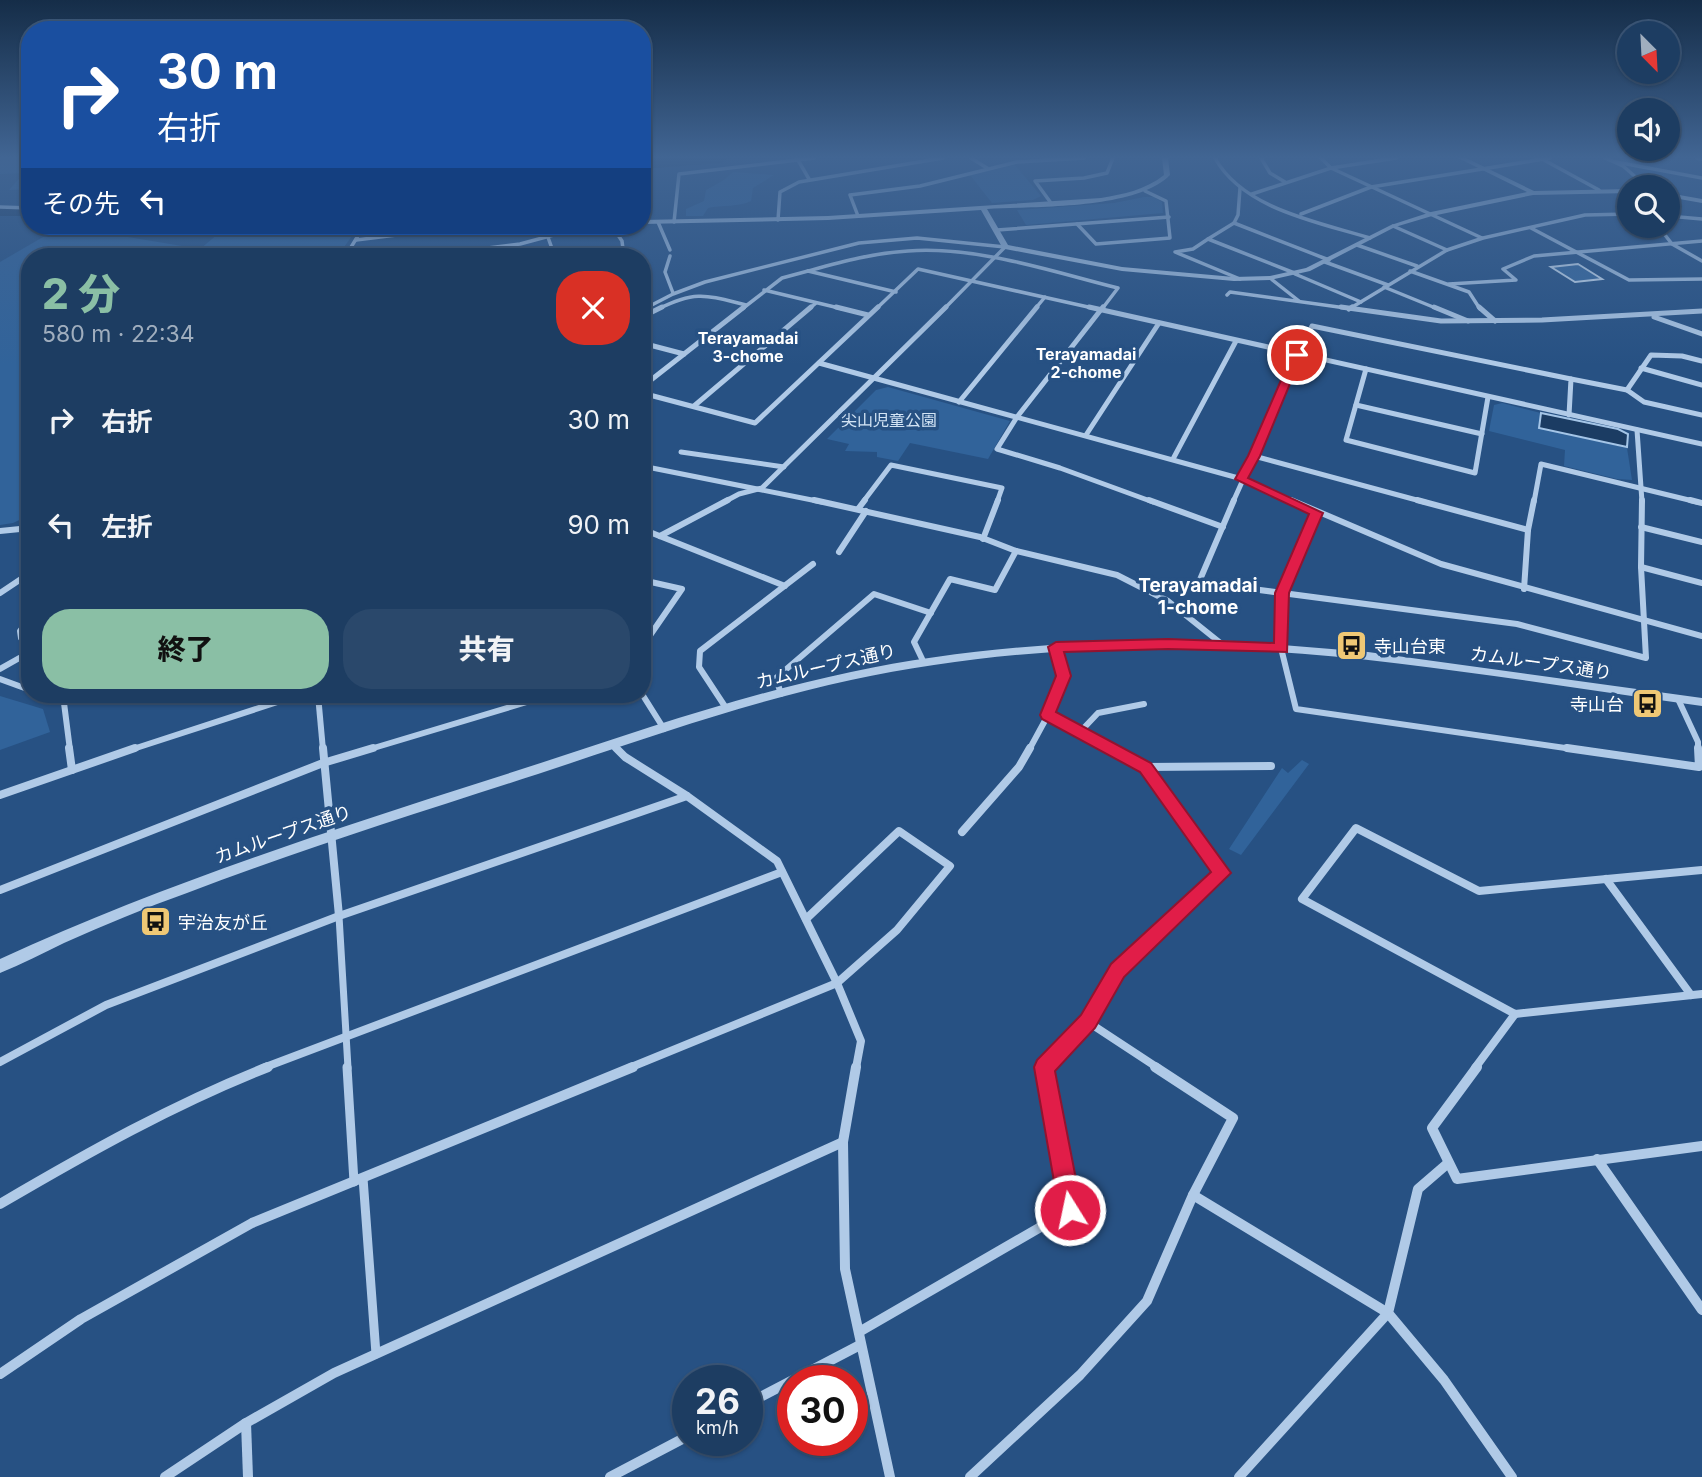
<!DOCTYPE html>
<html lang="ja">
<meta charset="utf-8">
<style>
:root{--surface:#1d3d62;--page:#2a486b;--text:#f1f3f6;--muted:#a0aebe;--line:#3b5677;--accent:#8abfa5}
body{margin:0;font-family:Inter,"Noto Sans JP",sans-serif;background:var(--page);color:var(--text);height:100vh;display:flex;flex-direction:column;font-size:26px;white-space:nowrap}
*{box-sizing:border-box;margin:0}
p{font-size:23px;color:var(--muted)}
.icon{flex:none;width:38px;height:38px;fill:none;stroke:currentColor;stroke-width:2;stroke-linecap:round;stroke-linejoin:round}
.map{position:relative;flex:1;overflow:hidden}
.side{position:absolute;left:21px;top:248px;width:630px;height:455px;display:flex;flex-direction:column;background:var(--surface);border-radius:28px;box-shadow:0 2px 5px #0004,0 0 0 2px var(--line)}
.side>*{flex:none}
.guide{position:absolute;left:21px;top:21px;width:630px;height:214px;border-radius:28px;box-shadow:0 2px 5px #0004,0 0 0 2px var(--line);background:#1a4fa0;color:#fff;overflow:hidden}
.needle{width:46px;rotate:156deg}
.buttons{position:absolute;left:1617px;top:21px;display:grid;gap:14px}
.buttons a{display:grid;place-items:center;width:63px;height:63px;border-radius:50%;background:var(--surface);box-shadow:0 2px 5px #0004,0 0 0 2px var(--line);font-size:35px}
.speed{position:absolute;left:672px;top:1365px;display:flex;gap:14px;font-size:35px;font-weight:700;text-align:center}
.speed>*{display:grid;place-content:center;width:91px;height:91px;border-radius:50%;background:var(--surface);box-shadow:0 2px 5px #0004,0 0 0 2px var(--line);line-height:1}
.speed small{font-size:18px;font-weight:400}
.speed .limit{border:10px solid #d22;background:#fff;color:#111}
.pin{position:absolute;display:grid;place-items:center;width:60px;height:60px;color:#fff;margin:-30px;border:4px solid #fff;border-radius:50%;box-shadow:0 2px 7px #0007}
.me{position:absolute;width:77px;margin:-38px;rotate:350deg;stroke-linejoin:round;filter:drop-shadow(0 0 5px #0008)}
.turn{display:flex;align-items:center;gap:24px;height:147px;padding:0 21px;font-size:32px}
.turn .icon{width:91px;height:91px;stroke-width:2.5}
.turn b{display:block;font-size:49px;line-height:60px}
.then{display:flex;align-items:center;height:66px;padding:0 21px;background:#0003;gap:14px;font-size:26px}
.round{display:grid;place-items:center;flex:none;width:74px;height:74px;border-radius:28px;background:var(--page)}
.headline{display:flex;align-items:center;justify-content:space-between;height:119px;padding:0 21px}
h1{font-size:42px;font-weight:800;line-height:52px;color:var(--accent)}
.primary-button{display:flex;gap:14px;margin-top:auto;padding:14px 21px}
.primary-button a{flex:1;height:80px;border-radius:28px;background:var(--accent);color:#111;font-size:28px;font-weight:800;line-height:80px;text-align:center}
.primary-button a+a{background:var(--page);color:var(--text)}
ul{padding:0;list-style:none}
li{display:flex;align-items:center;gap:21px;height:105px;padding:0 21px}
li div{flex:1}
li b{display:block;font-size:26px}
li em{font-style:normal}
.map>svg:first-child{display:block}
.green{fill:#31639a}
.water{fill:#1b3c63;stroke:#a4c5e7;stroke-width:2}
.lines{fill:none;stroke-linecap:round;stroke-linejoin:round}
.river{fill:#1b3c63;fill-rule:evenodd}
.building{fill:#37699f;stroke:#d3e4f5;stroke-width:2}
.pedestrian-far1{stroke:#b0cae7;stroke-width:7}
.pedestrian{stroke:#b0cae7;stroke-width:9}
.minor-far4{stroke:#b0cae7;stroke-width:3.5}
.minor-far3{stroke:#b0cae7;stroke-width:5}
.minor-far2{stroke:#b0cae7;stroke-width:6}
.minor-far1{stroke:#b0cae7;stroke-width:8}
.minor{stroke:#b0cae7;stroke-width:10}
.tertiary{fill:#b0cae7;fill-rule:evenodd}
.route{fill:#e11d48;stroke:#92132f;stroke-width:2}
.labels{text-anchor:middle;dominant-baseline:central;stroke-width:7;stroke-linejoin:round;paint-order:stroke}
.far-neighbourhood-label{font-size:16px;font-weight:bold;fill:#fff;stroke:#275183}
.far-park-label{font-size:16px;fill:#d3e4f5;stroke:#275183}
.poi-label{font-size:18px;fill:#fff;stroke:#275183;text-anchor:start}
.street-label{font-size:18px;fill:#fff;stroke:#275183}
.neighbourhood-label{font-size:19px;font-weight:bold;fill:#fff;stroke:#275183}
</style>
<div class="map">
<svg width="1702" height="1477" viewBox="0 0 1702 1477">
<rect width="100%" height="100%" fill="#275183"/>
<g class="green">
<polygon points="0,158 30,158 30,189 9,190 24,173 0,174"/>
<polygon points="1015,165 1041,196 1033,200 992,203 970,175"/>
<path d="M733,172L774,175L753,188L751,201C739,207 722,205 708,208L703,216H686V209L704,201L706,190L724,180Z"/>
<polygon points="1144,197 1154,197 1162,202 1163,213 1026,225 1017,210 1114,203"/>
<polygon points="62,226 200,249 218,234 232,231 269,234 307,226 359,226 337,257 30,257 30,492 26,493 30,501 30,515 13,523 0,525 0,262"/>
<polygon points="888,387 1010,421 988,459 910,443 898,461 877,457 877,452 845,451 849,444 827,439 876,390"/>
<polygon points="1502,403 1541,413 1539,428 1627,448 1632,480 1617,479 1564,466 1565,450 1489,431 1494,405"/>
<polygon points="0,696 43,709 50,732 0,750"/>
<polygon points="1302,760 1309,764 1241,855 1229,849 1282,768 1288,773"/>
</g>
<polygon class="water" points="1541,413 1618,429 1628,434 1627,447 1539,428"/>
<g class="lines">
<g class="river">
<polygon points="729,158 721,163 642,169 642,159"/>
<rect x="0" y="206" width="30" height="10"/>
</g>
</g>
<polygon class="building" points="1578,264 1602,279 1575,282 1551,267"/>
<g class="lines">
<polyline class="pedestrian-far1" points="339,916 348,1068"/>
<g class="pedestrian">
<polyline points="347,1067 354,1182"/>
<polyline points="363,1178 376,1354"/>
</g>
<g class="minor-far4">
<polyline points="971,158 987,168"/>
<path d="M1215,158C1243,209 1318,222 1370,238"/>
<polyline points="1261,158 1270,173 1285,182"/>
<polyline points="1321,158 1331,168 1482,238"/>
<polyline points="1605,158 1623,166 1638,179 1637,187"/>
<polyline points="1697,158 1702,159"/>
<polyline points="798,160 809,179"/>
<polyline points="1544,160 1599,190"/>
<polyline points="1616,162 1702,178"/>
<polyline points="1240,188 1238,215 1234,223 1208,239 1297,274"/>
<polyline points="1252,194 1331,168 1396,158"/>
<polyline points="1051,203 1035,181 1084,178 1107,173 1113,158"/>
<polyline points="0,207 30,208"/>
<polyline points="1301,214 1371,187 1550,158"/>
<polyline points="858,216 850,195 920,186 1017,162 1084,158"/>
<polyline points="1668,216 1702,219"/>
<polyline points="778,220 780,192 799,182 943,158"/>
<polyline points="658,222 670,250"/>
<polyline points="674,222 679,174 814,158"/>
<polyline points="1234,223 1329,260"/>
<polyline points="1077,224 1096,244 1170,238 1166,201 1145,191"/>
<polyline points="544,226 555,257"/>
<polyline points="612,226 622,241 624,257"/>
<polyline points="1393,226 1447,250"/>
<polyline points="1658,226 1672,244 1702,261"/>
<polyline points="1531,228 1629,280 1702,279"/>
<polyline points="997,230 1169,217"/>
<polyline points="1208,239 1193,249 1175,252 1240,279"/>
<polyline points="356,240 470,226"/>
<polyline points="1357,245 1417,266"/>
<polyline points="670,256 665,272 673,293"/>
<polyline points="345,257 364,226"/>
<polyline points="414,257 520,244 587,226"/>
<polyline points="1325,262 1388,285"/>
<path d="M808,271C841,262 873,253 908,251C978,246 1050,271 1118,288L1102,309"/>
<polyline points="1410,271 1469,292 1480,309"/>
<polyline points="1295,274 1361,302"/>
<polyline points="1270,278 1299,301"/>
<polyline points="1449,284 1516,280 1503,269 1534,256 1702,241"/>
<polyline points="1384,287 1438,309"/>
<polyline points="764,290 843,309"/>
<polyline points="1227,295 1230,292 1353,309"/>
<polyline points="644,309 673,294 705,282 859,243 917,238 1005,247"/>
<path d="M658,309C696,290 706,295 746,305"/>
<polyline points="742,309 782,278 808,271 896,292"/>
<polyline points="809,309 816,303"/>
<polyline points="876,309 918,269 1097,309"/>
<polyline points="944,309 1005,247"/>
<polyline points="1035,309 1045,297"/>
<polyline points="1349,309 1447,250 1483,238 1585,215 1629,214"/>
</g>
<g class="minor-far3">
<polyline points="836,307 868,315"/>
<polyline points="1089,307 1702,444"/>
<polyline points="1103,307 1017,417 997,449 1060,468 1153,502"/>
<polyline points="1341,307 1441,321 1542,320 1702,311"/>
<polyline points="1434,307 1468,321"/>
<polyline points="1479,307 1495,321"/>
<polyline points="1349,309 1352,307"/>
<polyline points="642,310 647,307"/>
<polyline points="642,317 662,307"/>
<polyline points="1654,317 1702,334"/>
<polyline points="642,343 684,354"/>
<polyline points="819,363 1242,479 1295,502"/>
<polyline points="1641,368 1702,385"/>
<polyline points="1366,369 1346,440 1475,473 1488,397"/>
<polyline points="1571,379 1627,390 1651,355 1682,356 1702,361"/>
<polyline points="642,387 744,307"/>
<polyline points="1627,390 1644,402 1702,415"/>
<polyline points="642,393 755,423 878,307"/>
<polyline points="959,402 1037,307"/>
<polyline points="1356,405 1482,434"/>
<polyline points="694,406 811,307"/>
<polyline points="1637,430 1642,502"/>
<polyline points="1086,435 1159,323"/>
<polyline points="681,452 784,467"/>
<polyline points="1254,456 1424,502"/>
<polyline points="1173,459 1236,341"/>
<polyline points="642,466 822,502"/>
<polyline points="724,502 739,494 762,488 946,307"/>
<polyline points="863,502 891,465 1002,488 997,502"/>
<polyline points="1233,502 1312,326 1571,379 1569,415"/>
<polyline points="1534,502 1541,464 1697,502"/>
</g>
<g class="minor-far2">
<polyline points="814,500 980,537 1016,551 1117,575 1168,601 1223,645"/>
<polyline points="1149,500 1223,527"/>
<polyline points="1234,500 1199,582 1517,624 1646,658 1641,567 1642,500"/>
<polyline points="1291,500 1441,564 1702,636"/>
<polyline points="1417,500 1528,530"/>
<polyline points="1690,500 1702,503"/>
<polyline points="858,509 865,500"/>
<polyline points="1316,513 1282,593 1281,648 1296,709 1579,750"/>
<polyline points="1641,527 1702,542"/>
<polyline points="642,529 785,586"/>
<polyline points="0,531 30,528"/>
<polyline points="660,536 728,500"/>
<polyline points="983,539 998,500"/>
<polyline points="839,552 866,511"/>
<polyline points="1641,567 1702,583"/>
<polyline points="642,580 682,589 642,647"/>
<polyline points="1524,589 1528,530 1534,500"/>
<polyline points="0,593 30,573"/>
<polyline points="30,618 20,631 21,638 30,644"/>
<polyline points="924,663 914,642 950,579 995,590 1016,551"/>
<polyline points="0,669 30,652"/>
<polyline points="0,679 30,690"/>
<polyline points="642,694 664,729"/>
<polyline points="781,694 776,678 874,594 931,613"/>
<polyline points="42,695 64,703 70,750"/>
<polyline points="318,695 323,750"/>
<polyline points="1678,699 1698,742 1698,750"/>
<polyline points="64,703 86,695"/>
<polyline points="726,708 699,667 700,651 813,564"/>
<polyline points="1048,715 1113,750"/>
<polyline points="1080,732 1098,713 1144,704"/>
<polyline points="613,745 618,750"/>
<polyline points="130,750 299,695"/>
<polyline points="367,750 550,695"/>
<polyline points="1029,750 1048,715 1063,676 1056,647"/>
</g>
<g class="minor-far1">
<polyline points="69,748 72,770"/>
<polyline points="323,748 339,916"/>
<polyline points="616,748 625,757 687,796 777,861 837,983 861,1041 856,1068"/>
<polyline points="1109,748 1145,767 1271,766"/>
<polyline points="1567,748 1699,767 1698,748"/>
<polyline points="0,795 135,748"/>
<polyline points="962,832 1019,767 1030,748"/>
<polyline points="1702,870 1479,891 1356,828 1302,899 1515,1014 1702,994"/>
<polyline points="1606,879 1691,995"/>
<polyline points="0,890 323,763 373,748"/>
<polyline points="1088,1022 1158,1068"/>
<polyline points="0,1062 106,1005 339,916 687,796"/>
<polyline points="263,1068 782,872"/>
<polyline points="629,1068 837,983 897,930 950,866 899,831 806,919"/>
<polyline points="1044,1068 1088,1022 1118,971 1222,874 1145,767"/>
<polyline points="1475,1068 1515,1014"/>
</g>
<g class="minor">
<polyline points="856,1067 843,1142 845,1269 890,1477"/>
<polyline points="1477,1067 1432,1128 1457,1179 1702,1146"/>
<polyline points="1597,1159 1702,1310"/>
<polyline points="1447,1164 1418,1189 1388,1313 1444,1380 1512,1477"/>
<polyline points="1193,1195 1388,1313 1239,1477"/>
<path d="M0,1204C87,1153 174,1104 268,1067"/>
<polyline points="859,1332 1070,1210 1044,1067"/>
<polyline points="0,1374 81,1319 252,1223 633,1067"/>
<polyline points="747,1404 860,1345"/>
<polyline points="246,1423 248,1477"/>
<polyline points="165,1477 246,1423 334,1373 843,1142"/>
<polyline points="610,1477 688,1436"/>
<polyline points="970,1477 1080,1375 1147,1301 1193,1195 1233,1118 1155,1067"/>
</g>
<g class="tertiary">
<path d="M1162,158H1168L1170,175C1135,210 1036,206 987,209L1008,245L1122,267L1234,277L1270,276L1306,268L1391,225L1431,212L1527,192L1458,158H1466L1534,191L1629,189V193L1533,195L1432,216L1395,227L1310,271L1270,280L1234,281L1122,271L1005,249L1002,247L981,210L828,220L642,224V220L828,216L1101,198C1124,194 1145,190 1164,175Z"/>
<polygon points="1668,193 1702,199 1702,203 1668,197"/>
<path d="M1167,640L1234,641L1368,652L1702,698V706C1524,682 1347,648 1167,648C1061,648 954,658 851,680C745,703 641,740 538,774C421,812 302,849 187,893C145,908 104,925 64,943C43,953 22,964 0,973V959C158,886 322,833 488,780C608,742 727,698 851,672C955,650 1061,642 1167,640Z"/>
</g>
</g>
<linearGradient id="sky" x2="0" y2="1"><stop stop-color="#152d48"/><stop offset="0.43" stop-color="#416593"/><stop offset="1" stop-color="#416593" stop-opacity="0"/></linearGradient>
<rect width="1702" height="365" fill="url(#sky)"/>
<polygon class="route" points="1297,352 1302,355 1260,456 1248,478 1323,513 1289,593 1287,652 1168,649 1064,652 1071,676 1056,712 1151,763 1231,873 1124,977 1095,1028 1055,1071 1082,1210 1078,1218 1070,1221 1062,1218 1059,1210 1034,1067 1037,1060 1081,1015 1111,964 1211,872 1140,772 1042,719 1040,715 1056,676 1048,647 1056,642 1168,639 1274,643 1275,593 1309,514 1235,479 1248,456 1292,355"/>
<defs>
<symbol id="bus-square" viewBox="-11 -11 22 22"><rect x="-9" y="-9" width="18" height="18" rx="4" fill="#efc875" stroke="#275183"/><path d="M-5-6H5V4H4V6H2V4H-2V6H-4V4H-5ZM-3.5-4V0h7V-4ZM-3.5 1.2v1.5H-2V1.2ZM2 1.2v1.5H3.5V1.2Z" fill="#111"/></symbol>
</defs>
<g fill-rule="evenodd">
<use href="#bus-square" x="1334" y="628" width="35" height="35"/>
<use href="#bus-square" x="1630" y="686" width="35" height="35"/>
<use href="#bus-square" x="138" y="904" width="35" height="35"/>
</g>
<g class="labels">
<g class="far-neighbourhood-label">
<text x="748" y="338">Terayamadai<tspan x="748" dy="18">3-chome</tspan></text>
<text x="1086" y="354">Terayamadai<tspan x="1086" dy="18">2-chome</tspan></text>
</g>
<g class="far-park-label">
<text x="889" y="420">尖山児童公園</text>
</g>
<g class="poi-label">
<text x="1374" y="646">寺山台東</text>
<text x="1624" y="704" text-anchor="end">寺山台</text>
<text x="178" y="922">宇治友が丘</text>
</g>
<g class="street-label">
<text transform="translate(1541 663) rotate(8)">カムループス通り</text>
<text transform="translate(826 666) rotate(-13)">カムループス通り</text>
<text transform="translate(283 834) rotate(-19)">カムループス通り</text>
</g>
<g class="neighbourhood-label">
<text x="1198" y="585">Terayamadai<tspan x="1198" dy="22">1-chome</tspan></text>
</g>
</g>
</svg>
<div class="buttons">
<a><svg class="needle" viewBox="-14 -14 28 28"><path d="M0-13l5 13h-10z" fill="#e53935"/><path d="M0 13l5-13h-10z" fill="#a0aebe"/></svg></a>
<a><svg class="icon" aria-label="sound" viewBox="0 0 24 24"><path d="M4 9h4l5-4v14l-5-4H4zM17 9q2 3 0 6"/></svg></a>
<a><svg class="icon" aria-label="search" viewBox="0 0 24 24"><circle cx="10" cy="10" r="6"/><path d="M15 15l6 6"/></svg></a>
</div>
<div class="speed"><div>26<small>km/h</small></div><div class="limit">30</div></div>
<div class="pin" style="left:1297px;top:355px;background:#d93025"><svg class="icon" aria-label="arrive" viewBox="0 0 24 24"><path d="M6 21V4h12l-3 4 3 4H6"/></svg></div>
<svg class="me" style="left:1070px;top:1210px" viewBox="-20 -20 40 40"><circle r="17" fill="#e11d48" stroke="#fff" stroke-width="3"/><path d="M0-11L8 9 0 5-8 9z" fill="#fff"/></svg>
<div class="guide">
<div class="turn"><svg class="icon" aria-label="right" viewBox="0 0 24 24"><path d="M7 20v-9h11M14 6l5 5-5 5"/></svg><div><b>30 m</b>右折</div></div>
<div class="then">その先<svg class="icon" aria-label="left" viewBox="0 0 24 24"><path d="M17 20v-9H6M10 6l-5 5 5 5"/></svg></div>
</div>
<section class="side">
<div class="headline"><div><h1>2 分</h1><p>580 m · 22:34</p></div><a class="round" style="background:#d93025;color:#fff"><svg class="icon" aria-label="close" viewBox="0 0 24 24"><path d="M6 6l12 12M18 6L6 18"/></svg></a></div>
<ul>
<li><svg class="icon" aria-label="right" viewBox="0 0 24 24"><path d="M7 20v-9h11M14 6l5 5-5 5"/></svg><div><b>右折</b></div><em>30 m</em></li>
<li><svg class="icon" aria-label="left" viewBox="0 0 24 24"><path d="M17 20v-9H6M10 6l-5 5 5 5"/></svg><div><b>左折</b></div><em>90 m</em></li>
</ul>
<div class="primary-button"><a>終了</a><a>共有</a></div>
</section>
</div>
